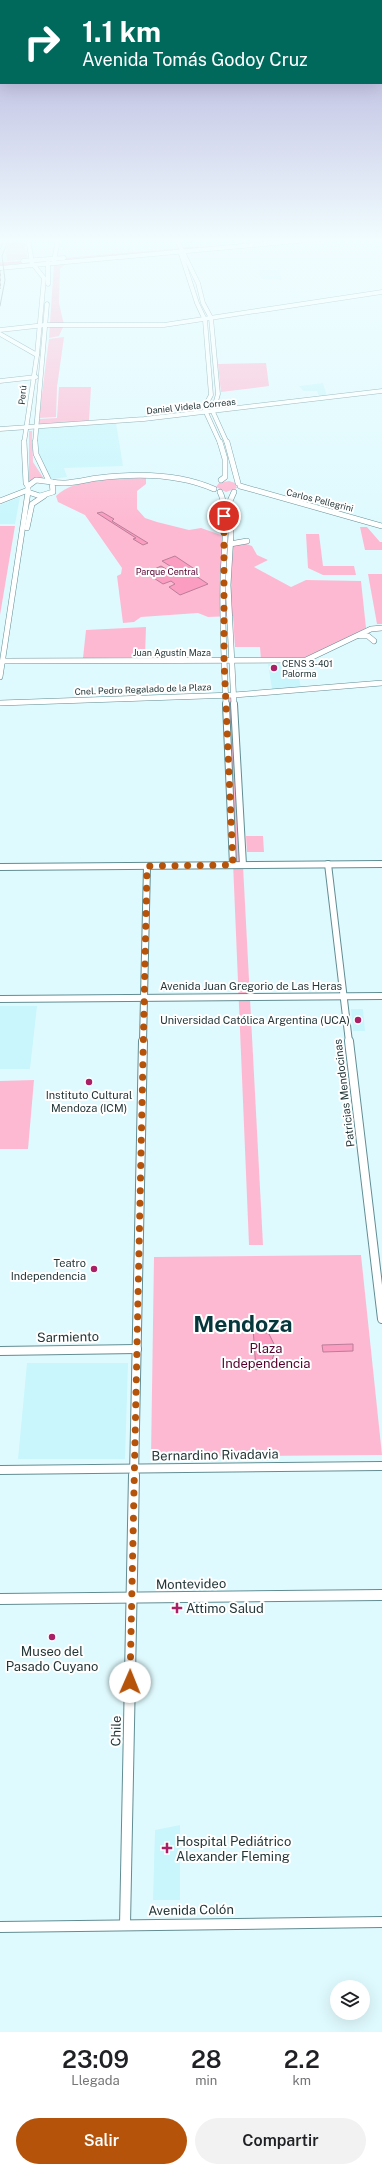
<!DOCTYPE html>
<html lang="es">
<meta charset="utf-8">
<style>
:root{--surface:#fff;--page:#f2f2f2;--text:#202124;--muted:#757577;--accent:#b45309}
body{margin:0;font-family:"Public Sans",sans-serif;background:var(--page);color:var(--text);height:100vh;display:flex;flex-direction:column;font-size:15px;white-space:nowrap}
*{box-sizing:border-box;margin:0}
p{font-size:13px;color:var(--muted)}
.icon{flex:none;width:22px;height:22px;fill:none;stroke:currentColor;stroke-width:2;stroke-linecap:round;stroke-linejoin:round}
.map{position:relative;height:2032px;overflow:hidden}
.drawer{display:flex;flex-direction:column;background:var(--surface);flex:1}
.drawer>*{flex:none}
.banner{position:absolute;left:0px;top:0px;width:382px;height:84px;box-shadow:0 4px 16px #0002;background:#00695c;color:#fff;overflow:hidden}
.controls{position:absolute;left:330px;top:1980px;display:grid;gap:8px}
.controls a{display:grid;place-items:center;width:40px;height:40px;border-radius:50%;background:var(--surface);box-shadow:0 4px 16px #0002;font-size:20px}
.pin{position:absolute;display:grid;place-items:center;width:34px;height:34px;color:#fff;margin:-17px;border:2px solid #fff;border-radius:50%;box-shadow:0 1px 4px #0007}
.me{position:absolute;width:44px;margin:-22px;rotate:1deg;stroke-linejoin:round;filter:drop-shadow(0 0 3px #0008)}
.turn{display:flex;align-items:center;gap:14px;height:84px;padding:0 16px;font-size:18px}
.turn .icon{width:52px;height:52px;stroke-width:2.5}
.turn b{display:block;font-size:28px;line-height:34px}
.eta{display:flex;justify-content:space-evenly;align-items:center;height:68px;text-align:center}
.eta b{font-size:24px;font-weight:600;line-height:28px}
.cta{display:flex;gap:8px;margin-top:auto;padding:8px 16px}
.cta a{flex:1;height:46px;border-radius:24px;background:var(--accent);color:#fff;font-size:16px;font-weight:600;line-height:46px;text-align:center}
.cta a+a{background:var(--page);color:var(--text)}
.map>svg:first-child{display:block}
.built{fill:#c8f6fc}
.green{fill:#feb9d2}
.water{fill:#fa9dc0;stroke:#ba7e98}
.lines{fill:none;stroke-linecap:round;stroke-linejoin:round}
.canal{stroke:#fa9dc0;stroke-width:3}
.secondary-far4-casing{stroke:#618d93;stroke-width:5}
.secondary-far3-casing{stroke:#618d93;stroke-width:6}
.secondary-far2-casing{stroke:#618d93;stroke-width:8}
.secondary-far1-casing{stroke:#618d93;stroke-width:10}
.secondary-casing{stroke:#618d93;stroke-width:12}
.primary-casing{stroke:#618d93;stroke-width:5.5}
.secondary-far4{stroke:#fff;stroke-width:4}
.secondary-far3{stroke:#fff;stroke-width:5}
.secondary-far2{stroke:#fff;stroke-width:6}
.secondary-far1{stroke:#fff;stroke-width:8}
.secondary{stroke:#fff;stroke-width:10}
.primary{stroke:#fff;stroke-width:4.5}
.tram{stroke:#6f8588;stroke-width:1}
.rail-casing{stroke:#6f8588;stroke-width:2}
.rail{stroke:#fff;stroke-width:1;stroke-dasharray:2.5;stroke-linecap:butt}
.route{stroke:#b45309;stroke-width:7;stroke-dasharray:0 12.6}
.poi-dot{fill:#a92066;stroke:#fff;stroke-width:1.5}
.labels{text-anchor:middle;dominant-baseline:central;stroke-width:4;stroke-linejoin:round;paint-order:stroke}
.far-street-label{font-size:9px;fill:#243739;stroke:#fff}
.far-park-label{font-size:9px;fill:#56022f;stroke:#fff}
.far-poi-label{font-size:9px;fill:#243739;stroke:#fff;text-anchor:start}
.street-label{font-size:11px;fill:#243739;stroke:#fff}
.poi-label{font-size:11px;fill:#243739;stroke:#fff;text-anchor:end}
.near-street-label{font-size:13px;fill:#243739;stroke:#fff}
.near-park-label{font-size:13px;fill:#56022f;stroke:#fff}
.near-poi-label{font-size:13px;fill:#243739;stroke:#fff;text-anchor:start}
.near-town-label{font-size:23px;font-weight:bold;fill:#05363c;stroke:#fff}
</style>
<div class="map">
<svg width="382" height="2032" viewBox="0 0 382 2032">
<rect width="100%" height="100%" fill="#dffafe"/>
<g class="built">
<polygon points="259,270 279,270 282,280 261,279"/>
<polygon points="323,383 327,396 319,396 317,391 303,391 299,386"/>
<polygon points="116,423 123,466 64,468 67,477 52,479 44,468 37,452 37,429"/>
<polygon points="20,497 15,524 0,524 0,505"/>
<polygon points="296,663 301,688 272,689 268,664"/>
<polygon points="0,1006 37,1006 30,1069 0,1069"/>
<polygon points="351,1009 363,1009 365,1031 353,1031"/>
<polygon points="27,1363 128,1363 125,1459 18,1459"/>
<polygon points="180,1825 180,1900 153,1900 155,1830"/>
</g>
<g class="green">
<polygon points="11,238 24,238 28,259 7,261 6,248"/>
<polygon points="68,263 60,268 59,303 64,325 59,336 49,338 54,264"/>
<polygon points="64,337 57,387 56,417 39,418 49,339"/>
<polygon points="266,363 269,386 221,392 218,364"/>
<polygon points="59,387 91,387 89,421 38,426 39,419 57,418"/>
<polygon points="29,431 32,431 33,462 44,479 29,481"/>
<path d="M146,478V484L137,491V509L145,518L157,522L189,530L201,528L252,546L257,555L268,560L254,567L291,587L306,580L361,581L366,628L304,660H261L260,647H235L233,616L208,617L198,613L141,617L134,622L123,623L117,576L121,574L122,568L85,515L58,502L56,496C75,477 121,479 146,478Z"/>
<polygon points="229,481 235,483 237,488 226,492 216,487 219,483"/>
<polygon points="0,526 15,526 0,615"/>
<polygon points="360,527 367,527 380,542 382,542 382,550 365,550"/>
<polygon points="319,534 323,566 354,566 356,575 323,575 308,568 306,534"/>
<polygon points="368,574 382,574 382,624 377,624"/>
<polygon points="146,627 145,657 83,658 86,630"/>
<polygon points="226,695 234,695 263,1245 249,1245"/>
<polygon points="246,836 263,836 264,852 247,852"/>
<polygon points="34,1080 28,1149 0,1149 0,1081"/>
<polygon points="361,1255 382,1455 151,1457 154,1257"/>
</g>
<g class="water">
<polygon points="102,512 114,519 112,521 148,543 143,545 133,539 136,538 97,513"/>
<polygon points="175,556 196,570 190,572 208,584 180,595 169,587 175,584 171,581 163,584 146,573 161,566 173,573 178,571 162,561"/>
<polygon points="253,1328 269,1334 276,1348 271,1363 256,1370"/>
<polygon points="353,1344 353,1351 323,1352 322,1345"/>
</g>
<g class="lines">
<g class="canal">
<polyline points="299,238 305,238"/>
<polyline points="272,241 293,239"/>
<polyline points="184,249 198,248"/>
<polyline points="58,260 179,250"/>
<polyline points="0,264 30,262"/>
</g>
<defs>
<g id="secondary-far4">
<polyline points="176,238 198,283 203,303 211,318 218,394 213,412 227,443"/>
<polyline points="181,254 197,303 205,320 211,395 204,408 220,443"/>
<polyline points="23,261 64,258"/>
<polyline points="48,261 48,284"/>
<polyline points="54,261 57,245 55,238"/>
<polyline points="0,268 330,238"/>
<polyline points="0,330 45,325 164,325 382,292"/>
<polyline points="0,334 37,355"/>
<polyline points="0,381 36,377"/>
<polyline points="0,429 144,419 382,391"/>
<polyline points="24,443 37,355 44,278 32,263 28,238"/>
<polyline points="35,443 47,304"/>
</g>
<g id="secondary-far3">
<polyline points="24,442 26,483 28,486"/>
<polyline points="35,442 36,454 49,481"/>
<polyline points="220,442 225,459 225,477 221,480"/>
<polyline points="227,442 238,483"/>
<polygon points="36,480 52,482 53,492 40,496 28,492 28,486"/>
<path d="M52,482C68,485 82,480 98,478C137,473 178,473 214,489"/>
<polyline points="240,486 382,526"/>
<path d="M220,492C230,512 223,557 223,580C222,622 224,663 226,705"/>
<polyline points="234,492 230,501 231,534 228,585 234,705"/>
<polyline points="0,501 28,490"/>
<polyline points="27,528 32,504 44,496"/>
<polyline points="230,544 247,541"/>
<polyline points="360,636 368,636 374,641"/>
<polyline points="3,661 306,660 371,629 382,628"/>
<polyline points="0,677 28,492"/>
<polyline points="0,703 234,695 382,683"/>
</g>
<g id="secondary-far2">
<polyline points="226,704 233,865"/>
<polyline points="234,704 243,865"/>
<polyline points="328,864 349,1042"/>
<polyline points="0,867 382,864"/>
<polyline points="0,999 382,996"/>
<polyline points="143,1042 147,866"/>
</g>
<g id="secondary-far1">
<polyline points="349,1041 382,1319"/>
<polyline points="0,1351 137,1349"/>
<polyline points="0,1470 382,1466"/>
<polyline points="134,1476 143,1041"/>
</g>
<g id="secondary">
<polyline points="0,1599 382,1595"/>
<polyline points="125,1925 134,1475"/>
<polyline points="0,1927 382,1922"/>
</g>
<polyline id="primary" points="378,238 382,241"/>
</defs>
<use href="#secondary-far4" class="secondary-far4-casing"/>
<use href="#secondary-far3" class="secondary-far3-casing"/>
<use href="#secondary-far2" class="secondary-far2-casing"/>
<use href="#secondary-far1" class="secondary-far1-casing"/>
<use href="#secondary" class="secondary-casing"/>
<use href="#primary" class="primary-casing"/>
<use href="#secondary-far4" class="secondary-far4"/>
<use href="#secondary-far3" class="secondary-far3"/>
<use href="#secondary-far2" class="secondary-far2"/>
<use href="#secondary-far1" class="secondary-far1"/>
<use href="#secondary" class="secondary"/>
<use href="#primary" class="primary"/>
<polyline class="tram" points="0,306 5,280 2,256 9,238"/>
<defs>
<g id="rail">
<polyline points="0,248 5,238"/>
<polyline points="0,271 0,288"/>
</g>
</defs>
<use href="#rail" class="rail-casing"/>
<use href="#rail" class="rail"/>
</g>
<linearGradient id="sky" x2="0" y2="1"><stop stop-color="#afabd8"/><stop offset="0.46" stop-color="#f1fdff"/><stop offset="1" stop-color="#f1fdff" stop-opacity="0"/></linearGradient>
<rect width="382" height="522" fill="url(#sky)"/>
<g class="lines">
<polyline class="route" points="130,1682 147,866 233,865 224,660 224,516"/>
</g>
<g class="poi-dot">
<circle cx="274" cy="668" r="4"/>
<circle cx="358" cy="1020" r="4"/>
<circle cx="89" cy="1082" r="4"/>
<circle cx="94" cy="1269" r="4"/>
<path d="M175 1602h4v4h4v4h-4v4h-4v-4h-4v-4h4z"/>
<circle cx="52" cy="1637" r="4"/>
<path d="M165 1842h4v4h4v4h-4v4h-4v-4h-4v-4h4z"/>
</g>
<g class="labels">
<g class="far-street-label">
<text transform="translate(22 395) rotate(-85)">Perú</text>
<text transform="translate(191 406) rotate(-6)">Daniel Videla Correas</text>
<text transform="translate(320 500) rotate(14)">Carlos Pellegrini</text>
<text x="172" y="652">Juan Agustín Maza</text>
<text transform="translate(143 689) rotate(-2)">Cnel. Pedro Regalado de la Plaza</text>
</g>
<g class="far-park-label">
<text x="167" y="571">Parque Central</text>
</g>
<g class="far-poi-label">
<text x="282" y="663">CENS 3-401<tspan x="282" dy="10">Palorma</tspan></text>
</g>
<g class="street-label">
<text x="251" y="986">Avenida Juan Gregorio de Las Heras</text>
<text transform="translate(344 1093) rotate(-97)">Patricias Mendocinas</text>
</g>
<g class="poi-label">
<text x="350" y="1020">Universidad Católica Argentina (UCA)</text>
<text x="89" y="1095" text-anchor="middle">Instituto Cultural<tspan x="89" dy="13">Mendoza (ICM)</tspan></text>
<text x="86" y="1263">Teatro<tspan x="86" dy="13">Independencia</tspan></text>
</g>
<g class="near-street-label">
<text transform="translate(68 1337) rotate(-1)">Sarmiento</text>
<text transform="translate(215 1455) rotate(-1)">Bernardino Rivadavia</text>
<text transform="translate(191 1584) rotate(-1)">Montevideo</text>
<text transform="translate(116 1731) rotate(-89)">Chile</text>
<text transform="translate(191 1910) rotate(-1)">Avenida Colón</text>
</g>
<g class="near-park-label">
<text x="266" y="1348">Plaza<tspan x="266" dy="15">Independencia</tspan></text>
</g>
<g class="near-poi-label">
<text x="186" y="1608">Attimo Salud</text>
<text x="52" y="1651" text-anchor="middle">Museo del<tspan x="52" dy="15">Pasado Cuyano</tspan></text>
<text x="176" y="1841">Hospital Pediátrico<tspan x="176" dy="15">Alexander Fleming</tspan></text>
</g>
<g class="near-town-label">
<text x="243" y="1323">Mendoza</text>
</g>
</g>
</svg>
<div class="controls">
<a><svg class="icon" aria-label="layers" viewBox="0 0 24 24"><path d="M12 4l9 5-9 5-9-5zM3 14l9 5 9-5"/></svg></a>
</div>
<div class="pin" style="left:224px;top:516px;background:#d93025"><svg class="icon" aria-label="arrive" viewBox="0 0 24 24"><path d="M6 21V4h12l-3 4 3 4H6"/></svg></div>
<svg class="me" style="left:130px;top:1682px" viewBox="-20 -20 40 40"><circle r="19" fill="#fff"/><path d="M0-13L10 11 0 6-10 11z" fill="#b45309"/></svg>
<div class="banner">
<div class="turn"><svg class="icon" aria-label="right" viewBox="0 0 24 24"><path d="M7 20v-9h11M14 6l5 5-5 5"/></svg><div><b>1.1 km</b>Avenida Tomás Godoy Cruz</div></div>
</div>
</div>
<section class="drawer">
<div class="eta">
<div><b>23:09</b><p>Llegada</p></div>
<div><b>28</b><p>min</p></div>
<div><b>2.2</b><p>km</p></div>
</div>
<div class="cta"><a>Salir</a><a>Compartir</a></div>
</section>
